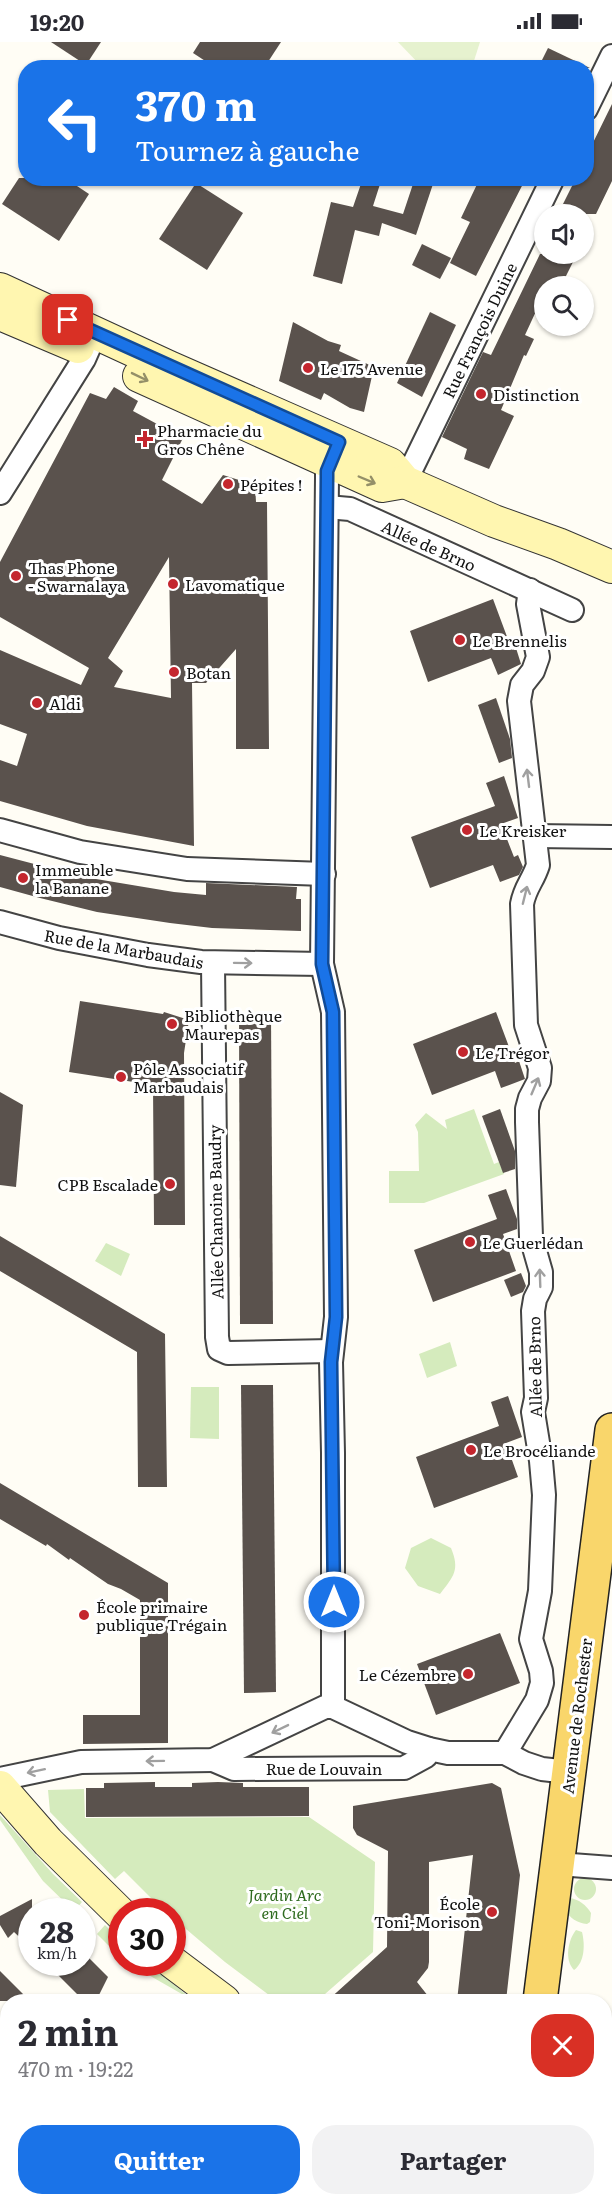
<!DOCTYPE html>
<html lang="fr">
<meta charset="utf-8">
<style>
:root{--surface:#fff;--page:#f2f2f3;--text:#2b2b33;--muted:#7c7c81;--accent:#1a73e8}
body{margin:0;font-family:Literata,serif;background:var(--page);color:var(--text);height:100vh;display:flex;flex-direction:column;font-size:22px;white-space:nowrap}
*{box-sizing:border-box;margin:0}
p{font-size:20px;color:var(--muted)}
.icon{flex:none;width:33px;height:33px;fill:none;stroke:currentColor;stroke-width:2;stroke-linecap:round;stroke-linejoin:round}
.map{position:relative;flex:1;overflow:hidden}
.details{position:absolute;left:0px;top:1952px;width:612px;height:212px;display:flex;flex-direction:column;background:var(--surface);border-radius:24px 24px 0 0;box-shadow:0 2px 4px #0004}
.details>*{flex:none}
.top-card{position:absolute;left:18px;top:18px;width:576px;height:126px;border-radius:24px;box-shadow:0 2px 4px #0004;background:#1a73e8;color:#fff;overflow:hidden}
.controls{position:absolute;left:534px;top:162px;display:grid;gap:12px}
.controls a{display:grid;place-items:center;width:60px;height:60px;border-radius:50%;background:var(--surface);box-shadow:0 2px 4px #0004;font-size:30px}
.speed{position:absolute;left:18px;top:1856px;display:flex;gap:12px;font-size:30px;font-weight:700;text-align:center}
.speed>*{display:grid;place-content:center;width:78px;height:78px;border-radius:50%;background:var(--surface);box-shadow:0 2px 4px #0004;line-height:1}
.speed small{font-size:15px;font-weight:400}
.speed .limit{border:9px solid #d22;background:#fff;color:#111}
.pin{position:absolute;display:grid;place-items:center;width:51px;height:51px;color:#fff;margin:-26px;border-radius:12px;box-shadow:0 3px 9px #0006}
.me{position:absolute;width:66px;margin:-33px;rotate:0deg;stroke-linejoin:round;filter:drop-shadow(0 0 4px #0008)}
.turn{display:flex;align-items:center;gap:21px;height:126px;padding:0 18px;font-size:27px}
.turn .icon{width:78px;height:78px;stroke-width:2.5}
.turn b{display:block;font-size:42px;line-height:51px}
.round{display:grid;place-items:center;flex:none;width:63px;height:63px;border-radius:24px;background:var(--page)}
.headline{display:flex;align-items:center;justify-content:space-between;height:102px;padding:0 18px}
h1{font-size:36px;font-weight:700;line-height:45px}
.cta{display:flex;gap:12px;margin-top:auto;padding:12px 18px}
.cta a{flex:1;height:69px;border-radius:24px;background:var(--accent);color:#fff;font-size:24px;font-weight:700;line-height:69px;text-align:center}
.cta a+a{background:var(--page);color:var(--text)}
.status{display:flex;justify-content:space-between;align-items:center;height:42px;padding:0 30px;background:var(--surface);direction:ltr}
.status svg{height:16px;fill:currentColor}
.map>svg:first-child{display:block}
.green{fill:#d5ebbd}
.pitch{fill:#e6f2cf}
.building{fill:#5a524d;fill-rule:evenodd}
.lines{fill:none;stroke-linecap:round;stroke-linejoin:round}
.street-casing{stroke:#444;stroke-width:26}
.secondary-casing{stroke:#333;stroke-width:34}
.primary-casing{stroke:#222;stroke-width:36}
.street{stroke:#fff;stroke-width:22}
.secondary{stroke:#fff6b0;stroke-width:32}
.primary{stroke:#f9d66b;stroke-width:33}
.oneway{stroke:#948f68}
.oneway2{stroke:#a0a0a0}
.route-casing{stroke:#114b97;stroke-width:15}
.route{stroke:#1a73e8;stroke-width:10}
.poi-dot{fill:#c4262e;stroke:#fff;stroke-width:2}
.labels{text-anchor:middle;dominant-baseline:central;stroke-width:6;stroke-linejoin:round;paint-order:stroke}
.street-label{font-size:16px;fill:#111;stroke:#fff}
.poi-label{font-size:16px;fill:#111;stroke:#fff;text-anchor:start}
.park-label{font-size:16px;font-style:italic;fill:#2f6b1f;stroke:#fff}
</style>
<div class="status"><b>19:20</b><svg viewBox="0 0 49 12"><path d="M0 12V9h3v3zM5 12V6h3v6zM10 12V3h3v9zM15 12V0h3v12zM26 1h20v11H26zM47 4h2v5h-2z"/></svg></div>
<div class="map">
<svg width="612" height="2162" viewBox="0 0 612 2162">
<rect width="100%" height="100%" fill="#fffdf5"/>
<g class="green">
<polygon points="474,1067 494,1122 499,1120 504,1132 424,1161 389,1161 389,1129 419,1129 418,1090 415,1083 426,1071 447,1087 445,1078"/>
<polygon points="106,1201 130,1212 121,1234 95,1219"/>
<polygon points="450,1300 457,1324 427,1336 419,1312"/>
<polygon points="191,1345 219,1345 219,1397 190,1396"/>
<path d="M431,1496L451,1506C460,1528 454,1534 440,1552L418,1544L405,1526L411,1506Z"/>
<polygon points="84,1747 85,1776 309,1775 375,1820 373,1910 317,1959 277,1959 225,1920 173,1876 172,1869 164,1869 124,1829 115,1837 50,1770 48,1748"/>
<polygon points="0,1773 53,1832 82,1860 74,1869 43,1839 0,1778"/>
<circle cx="585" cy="1847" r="11"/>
<path d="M569,1856C579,1857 586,1863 591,1871L590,1880L587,1882C577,1881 570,1876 565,1868Z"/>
<polygon points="105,1883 121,1899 121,1916 97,1892"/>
<path d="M576,1888L582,1890C585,1902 585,1920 574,1928C564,1918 568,1898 576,1888Z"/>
<polygon points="126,1920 138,1920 150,1930 154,1926 194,1959"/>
<polygon points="609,1984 612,1984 612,2072 605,2131 604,2018"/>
<polygon points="7,2045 7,2072 0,2072 0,2047"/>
<polygon points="301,2156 364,2156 364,2162 281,2162"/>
</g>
<polygon class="pitch" points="398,0 480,0 472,25 423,26"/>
<g class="building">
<polygon points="51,0 101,0 86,23"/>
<polygon points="200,0 281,0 264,26 216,26 193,11"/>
<polygon points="548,6 590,26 538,26"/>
<polygon points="612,62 612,139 596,172 558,172 576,136 586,136 586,115"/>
<polygon points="19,136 65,136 89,152 59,199 2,162"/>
<polygon points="363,136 381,139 373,164 403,172 415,136 435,136 416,193 382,181 379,194 355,188 342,242 313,234 331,160 353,165"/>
<polygon points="480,136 526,136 476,234 450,221 470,180 461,176"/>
<polygon points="196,141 243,171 207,228 159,197"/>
<polygon points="422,202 451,216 440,237 412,223"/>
<polygon points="540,212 577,212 561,244 544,244 544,252 525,293 534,297 526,314 524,313 501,368 514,374 489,427 464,417 467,407 442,395 483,310 491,313"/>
<polygon points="430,270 456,283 422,355 397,341"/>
<polygon points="293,280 328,299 341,303 339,309 374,325 364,370 350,366 324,351 321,358 279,339"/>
<path d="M114,345L138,359L133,369L183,396L162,438L202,462L223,433L255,443L256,460H267L269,707H236V607L206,641H192L194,804L87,784L0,759V718L17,724L27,692L0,682V608L81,643L89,626L0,575V520L90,351L106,357ZM169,515L171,656L114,645L123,629L108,616Z"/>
<polygon points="493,557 512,608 516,606 521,622 498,633 491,616 428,640 410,589"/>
<polygon points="496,656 510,697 512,716 499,721 478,663"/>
<polygon points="504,734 518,776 501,782 514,815 518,813 523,825 519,833 500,840 493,823 430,846 411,795 495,764 486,741"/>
<polygon points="0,813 84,835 174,850 206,853 206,841 297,845 296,857 301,857 301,889 212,886 170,881 97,870 40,856 0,845"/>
<polygon points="80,959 163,972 164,970 189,978 184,1011 185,1183 154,1183 153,1043 69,1030"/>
<polygon points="496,970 515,1021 519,1019 525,1037 501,1046 495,1029 432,1053 413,1002"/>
<polygon points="239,974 271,974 273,1282 240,1282"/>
<polygon points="0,1050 23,1063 16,1145 0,1143"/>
<polygon points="500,1067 515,1109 515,1127 503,1131 482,1074"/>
<polygon points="506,1147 517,1177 517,1187 503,1192 516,1229 433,1260 414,1208 497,1177 488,1153"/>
<polygon points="0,1194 165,1292 167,1445 138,1445 137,1310 0,1229"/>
<polygon points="521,1231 526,1244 523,1250 511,1255 504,1238"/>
<polygon points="241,1343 273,1343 276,1650 244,1651"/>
<polygon points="508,1354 522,1395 506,1401 518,1435 434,1466 416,1415 499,1384 491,1360"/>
<polygon points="0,1441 168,1541 168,1701 83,1702 83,1673 140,1673 140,1558 121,1547 108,1542 70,1516 69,1518 47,1502 46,1504 0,1477"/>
<polygon points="500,1591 520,1641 436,1673 417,1622"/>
<polygon points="155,1740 155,1745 192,1745 192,1741 218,1740 243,1741 243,1745 309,1745 309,1774 86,1775 86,1746 104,1746 104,1741"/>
<polygon points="492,1741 501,1746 520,1833 506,1959 457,1959 473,1813 429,1820 429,1920 428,1926 417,1940 432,1959 327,1959 387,1905 388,1809 357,1793 353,1786 353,1764"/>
<polygon points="32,1857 32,1907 14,1890 8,1896 0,1883 0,1874"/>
<polygon points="82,1909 108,1935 96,1959 84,1959 45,1920 82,1920"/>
<polygon points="0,1929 30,1959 0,1959"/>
</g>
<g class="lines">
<defs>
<g id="street">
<polyline points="586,67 612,14"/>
<polyline points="405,440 553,136"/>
<polyline points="0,451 84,317 95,292"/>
<polyline points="327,465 350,467 572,568"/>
<polyline points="0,788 80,810 187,827 324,832"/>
<polyline points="535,794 612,795"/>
<polyline points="0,880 59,896 148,913 201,920 322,922"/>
<polyline points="213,921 217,1295 219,1307 228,1311 331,1309"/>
<polyline points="333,1665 333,1411 331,1320 336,1275 333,970 322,922 327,436 327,429 336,407"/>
<path d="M505,1711L537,1658L542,1641L541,1629L531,1597L540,1549L544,1453L541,1419L533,1370L536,1356L533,1269L535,1257L541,1245V1230L531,1195L527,1080V1067L530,1056L539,1039L540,1026L526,983L522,862C525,845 533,839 538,823L519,659L522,643L533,629L538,615L528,562L530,548"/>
<polyline points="213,1718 234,1727 404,1726 426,1714 429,1707"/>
<polyline points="0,1737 81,1720 213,1718 325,1665 333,1665 407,1700 429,1707 448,1711 505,1711 524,1721 542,1727 569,1730"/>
<polyline points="558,1822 612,1826"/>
<polyline points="0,2122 8,2122"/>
<polyline points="411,2162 411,2156"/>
</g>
<g id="secondary">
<polyline points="0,247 169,325 390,422 405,440 494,479 558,502 612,525"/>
<polyline points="0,272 78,305"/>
<polyline points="139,334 382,444 405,440"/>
<polyline points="0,1745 48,1800 122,1873"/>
<polyline points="172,1920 224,1959"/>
<polyline points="541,2156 556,2162"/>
</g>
<g id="primary">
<polyline points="540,1959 612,1388"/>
<polyline points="515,2162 516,2156"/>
</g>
</defs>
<use href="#street" class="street-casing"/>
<use href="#secondary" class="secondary-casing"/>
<use href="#primary" class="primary-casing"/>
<use href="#street" class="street"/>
<use href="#secondary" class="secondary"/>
<use href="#primary" class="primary"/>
</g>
<defs><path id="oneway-shaft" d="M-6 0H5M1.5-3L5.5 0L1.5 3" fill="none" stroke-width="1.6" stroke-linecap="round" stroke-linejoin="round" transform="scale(1.5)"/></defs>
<g class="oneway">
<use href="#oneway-shaft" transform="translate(140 335) rotate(26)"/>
<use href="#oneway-shaft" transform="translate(367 438) rotate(23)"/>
</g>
<g class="oneway2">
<use href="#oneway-shaft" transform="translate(528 736) rotate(-97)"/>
<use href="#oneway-shaft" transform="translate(525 853) rotate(-76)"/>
<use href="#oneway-shaft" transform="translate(243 921) rotate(1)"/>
<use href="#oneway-shaft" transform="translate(535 1044) rotate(-67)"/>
<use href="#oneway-shaft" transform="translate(540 1236) rotate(-92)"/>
<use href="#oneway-shaft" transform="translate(280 1687) rotate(154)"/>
<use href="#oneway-shaft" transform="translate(155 1719) rotate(179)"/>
<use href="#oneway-shaft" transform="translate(36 1729) rotate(168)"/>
</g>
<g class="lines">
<defs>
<polyline id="route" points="68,278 339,400 327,429 327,435 322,922 333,970 336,1275 331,1320 334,1560"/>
</defs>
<use href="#route" class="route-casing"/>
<use href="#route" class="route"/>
</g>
<g class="poi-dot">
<circle cx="308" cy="326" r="6"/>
<circle cx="481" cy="352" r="6"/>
<path d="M142 388h6v6h6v6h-6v6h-6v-6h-6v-6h6z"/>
<circle cx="228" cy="442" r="6"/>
<circle cx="16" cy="534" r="6"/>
<circle cx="173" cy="542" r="6"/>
<circle cx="460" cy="598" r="6"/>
<circle cx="174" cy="630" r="6"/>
<circle cx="37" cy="661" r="6"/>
<circle cx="467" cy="788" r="6"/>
<circle cx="23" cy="836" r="6"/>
<circle cx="172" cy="982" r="6"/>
<circle cx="463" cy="1010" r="6"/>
<circle cx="121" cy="1035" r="6"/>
<circle cx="170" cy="1142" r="6"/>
<circle cx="470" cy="1200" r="6"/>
<circle cx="471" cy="1408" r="6"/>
<circle cx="84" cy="1573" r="6"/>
<circle cx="468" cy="1632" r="6"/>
<circle cx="492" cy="1870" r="6"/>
</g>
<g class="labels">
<g class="street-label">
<text transform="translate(479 288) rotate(-64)">Rue François Duine</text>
<text transform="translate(429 503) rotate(24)">Allée de Brno</text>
<text transform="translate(124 906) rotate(10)">Rue de la Marbaudais</text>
<text transform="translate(215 1170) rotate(-91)">Allée Chanoine Baudry</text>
<text transform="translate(534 1325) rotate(-91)">Allée de Brno</text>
<text transform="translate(576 1674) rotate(-83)">Avenue de Rochester</text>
<text x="324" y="1726">Rue de Louvain</text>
</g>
<g class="poi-label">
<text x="320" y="326">Le 175 Avenue</text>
<text x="493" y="352">Distinction</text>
<text x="157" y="388">Pharmacie du<tspan x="157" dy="18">Gros Chêne</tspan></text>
<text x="240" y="442">Pépites !</text>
<text x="28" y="525">Thas Phone<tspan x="28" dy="18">- Swarnalaya</tspan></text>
<text x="185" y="542">Lavomatique</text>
<text x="472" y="598">Le Brennelis</text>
<text x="186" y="630">Botan</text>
<text x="49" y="661">Aldi</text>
<text x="479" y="788">Le Kreisker</text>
<text x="35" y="827">Immeuble<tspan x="35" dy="18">la Banane</tspan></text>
<text x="184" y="973">Bibliothèque<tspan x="184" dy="18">Maurepas</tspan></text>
<text x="475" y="1010">Le Trégor</text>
<text x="133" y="1026">Pôle Associatif<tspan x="133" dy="18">Marbaudais</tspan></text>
<text x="158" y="1142" text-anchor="end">CPB Escalade</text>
<text x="482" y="1200">Le Guerlédan</text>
<text x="483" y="1408">Le Brocéliande</text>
<text x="96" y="1564">École primaire<tspan x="96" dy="18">publique Trégain</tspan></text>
<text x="456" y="1632" text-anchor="end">Le Cézembre</text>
<text x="480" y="1861" text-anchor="end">École<tspan x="480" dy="18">Toni-Morison</tspan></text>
</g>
<g class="park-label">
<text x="285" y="1852">Jardin Arc<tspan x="285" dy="18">en Ciel</tspan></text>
</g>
</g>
</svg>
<div class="controls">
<a><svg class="icon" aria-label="sound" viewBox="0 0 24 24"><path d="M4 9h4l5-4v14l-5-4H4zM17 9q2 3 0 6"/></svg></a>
<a><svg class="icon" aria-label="search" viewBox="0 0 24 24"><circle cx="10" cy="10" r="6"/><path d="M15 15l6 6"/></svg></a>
</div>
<div class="speed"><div>28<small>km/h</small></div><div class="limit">30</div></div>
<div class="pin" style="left:68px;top:278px;background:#d93025"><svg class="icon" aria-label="arrive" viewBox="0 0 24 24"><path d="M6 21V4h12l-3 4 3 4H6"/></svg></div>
<svg class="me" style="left:334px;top:1560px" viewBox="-20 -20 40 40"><circle r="17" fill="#1a73e8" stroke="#fff" stroke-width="3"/><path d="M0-11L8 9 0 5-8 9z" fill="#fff"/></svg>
<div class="top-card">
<div class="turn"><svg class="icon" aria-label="left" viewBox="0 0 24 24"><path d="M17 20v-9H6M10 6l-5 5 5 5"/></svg><div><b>370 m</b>Tournez à gauche</div></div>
</div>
<section class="details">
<div class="headline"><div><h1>2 min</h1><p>470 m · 19:22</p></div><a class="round" style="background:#d93025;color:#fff"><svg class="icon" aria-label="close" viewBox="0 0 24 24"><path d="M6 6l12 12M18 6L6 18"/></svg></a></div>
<div class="cta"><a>Quitter</a><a>Partager</a></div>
</section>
</div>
